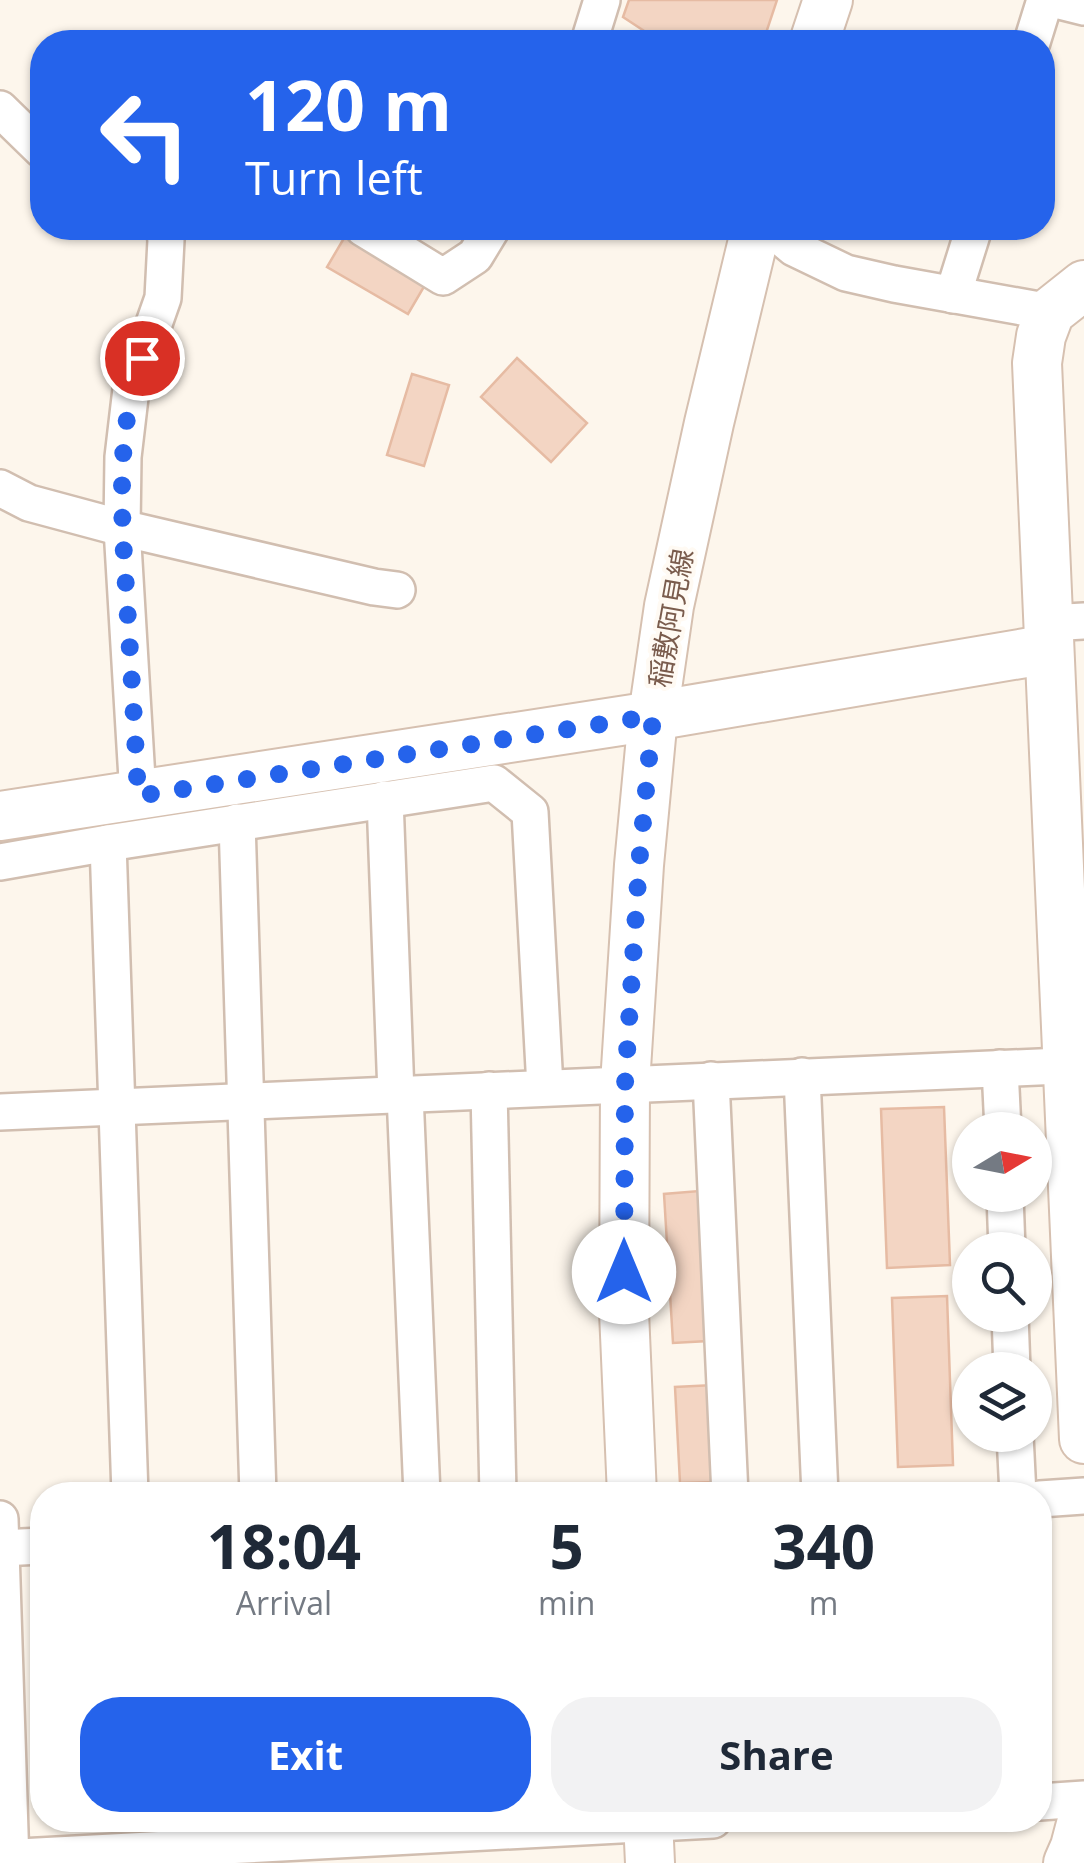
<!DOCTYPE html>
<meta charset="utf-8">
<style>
:root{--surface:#fff;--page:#f2f2f3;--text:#1f2937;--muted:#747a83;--accent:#2563eb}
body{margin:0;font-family:"Open Sans","Noto Sans JP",sans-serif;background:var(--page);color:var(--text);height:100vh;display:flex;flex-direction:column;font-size:38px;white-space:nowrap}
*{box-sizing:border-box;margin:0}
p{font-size:32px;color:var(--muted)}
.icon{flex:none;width:55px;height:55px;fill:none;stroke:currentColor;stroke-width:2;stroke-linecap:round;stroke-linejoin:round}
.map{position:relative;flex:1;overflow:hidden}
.sheet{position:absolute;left:30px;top:1482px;width:1022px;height:350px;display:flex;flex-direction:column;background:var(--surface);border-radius:40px;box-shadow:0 2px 8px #0004}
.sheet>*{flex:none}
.top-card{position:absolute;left:30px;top:30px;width:1025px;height:210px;border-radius:40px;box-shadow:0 2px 8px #0004;background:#2563eb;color:#fff;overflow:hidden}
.needle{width:65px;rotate:80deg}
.buttons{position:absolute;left:952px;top:1112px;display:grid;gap:20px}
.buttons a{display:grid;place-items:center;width:100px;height:100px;border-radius:50%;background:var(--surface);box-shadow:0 2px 8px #0004;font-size:50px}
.pin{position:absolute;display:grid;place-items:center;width:85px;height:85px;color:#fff;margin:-42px;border:5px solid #fff;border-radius:50%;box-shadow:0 2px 10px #0007}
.me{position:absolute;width:110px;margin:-55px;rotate:0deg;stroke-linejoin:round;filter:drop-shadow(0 0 8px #0008)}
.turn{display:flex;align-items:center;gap:35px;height:210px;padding:0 50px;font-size:45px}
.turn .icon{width:130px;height:130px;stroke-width:2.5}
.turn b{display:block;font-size:70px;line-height:85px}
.eta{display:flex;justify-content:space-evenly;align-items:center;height:170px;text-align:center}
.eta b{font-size:60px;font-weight:700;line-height:70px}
.button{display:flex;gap:20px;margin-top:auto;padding:20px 50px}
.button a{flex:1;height:115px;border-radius:40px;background:var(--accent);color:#fff;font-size:40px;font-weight:700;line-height:115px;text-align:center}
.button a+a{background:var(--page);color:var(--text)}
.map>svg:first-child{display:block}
.building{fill:#f3d5c3;stroke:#e6bba3;stroke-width:2.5}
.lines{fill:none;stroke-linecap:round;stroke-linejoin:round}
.street-casing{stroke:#d1beb0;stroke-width:40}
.secondary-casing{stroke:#d6c0b0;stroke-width:52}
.street{stroke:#fff;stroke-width:35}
.secondary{stroke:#fff;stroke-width:48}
.route{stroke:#2563eb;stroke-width:18;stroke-dasharray:0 32.4}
.labels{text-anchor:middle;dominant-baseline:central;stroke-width:8;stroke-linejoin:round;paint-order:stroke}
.street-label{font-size:28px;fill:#7a5c4d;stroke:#fffaf3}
</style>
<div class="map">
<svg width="1084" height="1863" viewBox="0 0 1084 1863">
<rect width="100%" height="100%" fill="#fdf6ec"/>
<g class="building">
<polygon points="629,0 777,0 763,42 661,42 623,17"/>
<polygon points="350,228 432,273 408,314 327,267"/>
<polygon points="517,358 587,423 551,462 481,397"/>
<polygon points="412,374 449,385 424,466 387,455"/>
<polygon points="944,1107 950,1265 887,1268 881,1109"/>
<polygon points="699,1191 708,1341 673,1343 664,1194"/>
<polygon points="947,1296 953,1465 898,1467 892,1298"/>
<polygon points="714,1385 718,1482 680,1483 675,1387"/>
</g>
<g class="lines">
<defs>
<g id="street">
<polyline points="1056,0 1084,7"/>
<polyline points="589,42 602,0"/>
<polyline points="1032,42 1045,0"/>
<polyline points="0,109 42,150"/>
<polyline points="363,228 443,277 475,256 492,228"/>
<polyline points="770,228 794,248 846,273 894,284 1050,312"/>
<polyline points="953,295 974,228"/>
<polyline points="0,488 29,503 122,528 374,587 397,590"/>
<polyline points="1048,623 1084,621"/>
<polyline points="138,796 122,528 123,457 131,389 163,298 166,240 164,228"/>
<polyline points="385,799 396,1094"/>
<polyline points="237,822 258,1495"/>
<polyline points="108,843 130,1495"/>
<polyline points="0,862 108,843 494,783 530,812 545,1087"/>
<polyline points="1000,1068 1003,1130"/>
<polyline points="802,1076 820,1495"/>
<polyline points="711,1080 730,1495"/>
<polyline points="489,1090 498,1495"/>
<polyline points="405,1094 422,1495"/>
<polyline points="0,1112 1084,1065"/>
<polyline points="1005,1195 1007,1250"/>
<polyline points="1010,1315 1012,1370"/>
<polyline points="1015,1435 1018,1495"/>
<polyline points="1040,1499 1084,1496"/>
<polyline points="0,1519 11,1863"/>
<polyline points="0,1548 42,1546"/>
<polyline points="1040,1802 1084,1799"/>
<polyline points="0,1858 713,1820"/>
</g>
<g id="secondary">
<polyline points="814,42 828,0"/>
<polyline points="1084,285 1050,312 1041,336 1037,363 1084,1439"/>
<polyline points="0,816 653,716 1049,649"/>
<polyline points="632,1495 624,1312 625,1084 639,865 653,716 669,606 709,423 756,228"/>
<polyline points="648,1820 650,1863"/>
<polyline points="1068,1863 1075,1847 1084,1813"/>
</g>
</defs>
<use href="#street" class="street-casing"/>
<use href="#secondary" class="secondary-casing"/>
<use href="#street" class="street"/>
<use href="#secondary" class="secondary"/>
</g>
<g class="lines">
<path class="route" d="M142,358C114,436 122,522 127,603C131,667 135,732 138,796L653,716L639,865L625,1084L624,1272"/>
</g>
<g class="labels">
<g class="street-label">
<text transform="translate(670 618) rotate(-80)">稲敷阿見線</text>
</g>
</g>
</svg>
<div class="buttons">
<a><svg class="needle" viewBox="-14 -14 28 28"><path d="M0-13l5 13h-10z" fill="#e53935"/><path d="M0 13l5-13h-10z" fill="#747a83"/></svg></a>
<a><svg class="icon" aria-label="search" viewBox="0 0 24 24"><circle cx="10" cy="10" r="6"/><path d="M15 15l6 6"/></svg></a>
<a><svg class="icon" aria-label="layers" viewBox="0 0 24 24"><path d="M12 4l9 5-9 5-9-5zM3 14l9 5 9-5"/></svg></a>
</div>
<div class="pin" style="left:142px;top:358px;background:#d93025"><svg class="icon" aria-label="arrive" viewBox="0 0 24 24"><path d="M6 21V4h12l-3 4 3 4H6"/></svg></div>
<svg class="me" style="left:624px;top:1272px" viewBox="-20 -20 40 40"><circle r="19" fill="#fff"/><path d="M0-13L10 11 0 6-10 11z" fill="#2563eb"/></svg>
<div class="top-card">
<div class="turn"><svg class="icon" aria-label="left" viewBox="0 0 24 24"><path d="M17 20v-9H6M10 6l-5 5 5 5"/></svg><div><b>120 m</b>Turn left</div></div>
</div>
<section class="sheet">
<div class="eta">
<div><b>18:04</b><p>Arrival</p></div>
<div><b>5</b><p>min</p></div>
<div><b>340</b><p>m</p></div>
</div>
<div class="button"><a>Exit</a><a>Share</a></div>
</section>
</div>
